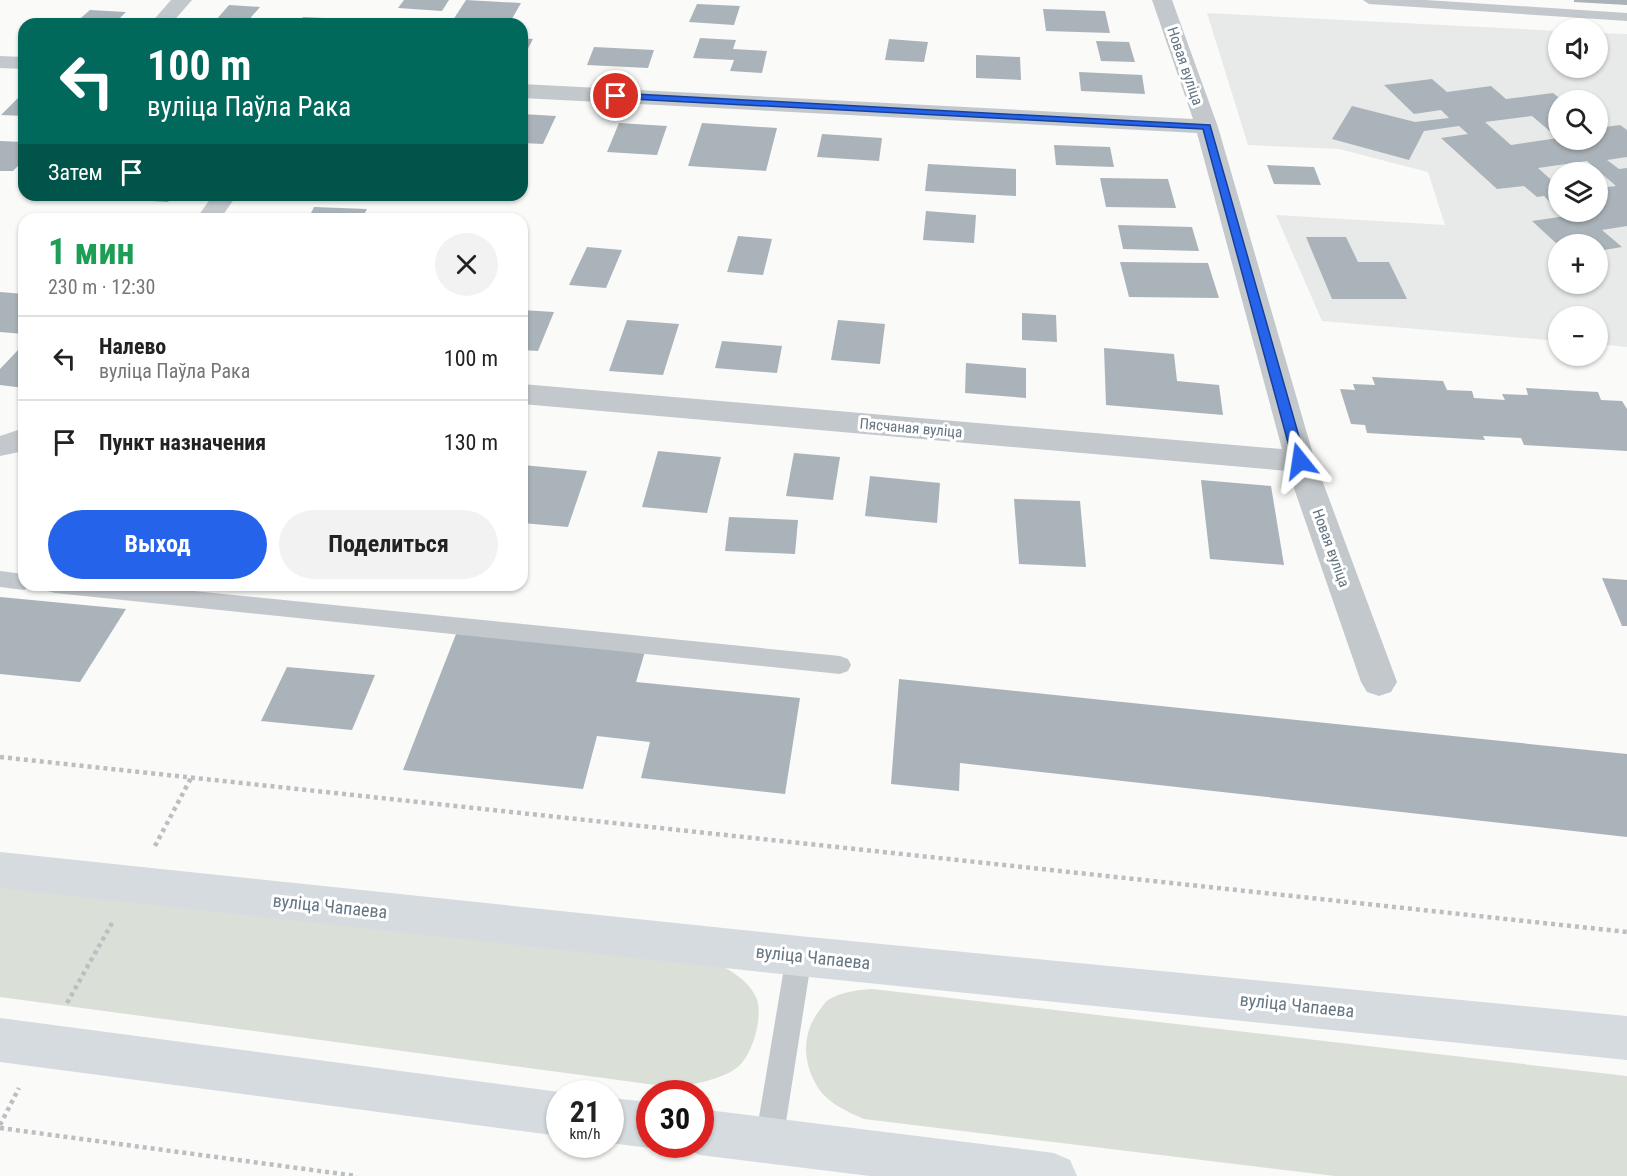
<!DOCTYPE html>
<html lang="ru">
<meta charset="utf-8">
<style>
:root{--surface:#fff;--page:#f2f2f2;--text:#222;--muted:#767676;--line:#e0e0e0;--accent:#2563eb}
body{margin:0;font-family:"Roboto Condensed",sans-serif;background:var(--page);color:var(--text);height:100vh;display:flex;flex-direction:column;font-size:22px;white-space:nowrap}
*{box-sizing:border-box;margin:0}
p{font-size:20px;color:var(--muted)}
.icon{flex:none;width:33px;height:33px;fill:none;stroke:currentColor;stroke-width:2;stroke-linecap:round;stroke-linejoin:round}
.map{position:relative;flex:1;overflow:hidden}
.side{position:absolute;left:18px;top:213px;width:510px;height:378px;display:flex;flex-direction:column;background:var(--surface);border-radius:18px;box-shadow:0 2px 4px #0004}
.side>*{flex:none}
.banner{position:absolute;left:18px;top:18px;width:510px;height:183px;border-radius:18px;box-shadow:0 2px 4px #0004;background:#00695c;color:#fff;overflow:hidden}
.buttons{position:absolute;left:1548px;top:18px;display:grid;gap:12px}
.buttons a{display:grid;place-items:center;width:60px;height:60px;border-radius:50%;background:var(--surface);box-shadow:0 2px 4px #0004;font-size:30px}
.speed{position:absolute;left:546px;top:1080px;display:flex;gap:12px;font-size:30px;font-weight:700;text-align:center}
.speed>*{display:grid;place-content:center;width:78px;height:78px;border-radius:50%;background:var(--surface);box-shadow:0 2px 4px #0004;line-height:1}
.speed small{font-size:15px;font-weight:400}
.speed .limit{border:9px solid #d22;background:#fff;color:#111}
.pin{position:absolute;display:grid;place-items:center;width:51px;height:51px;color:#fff;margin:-26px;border:3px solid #fff;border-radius:50%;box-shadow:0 2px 6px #0007}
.me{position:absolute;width:66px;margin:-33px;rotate:345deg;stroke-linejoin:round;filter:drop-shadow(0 0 4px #0008)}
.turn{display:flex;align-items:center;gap:21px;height:126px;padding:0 30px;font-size:27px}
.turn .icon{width:78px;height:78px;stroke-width:2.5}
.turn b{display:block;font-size:42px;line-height:51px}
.then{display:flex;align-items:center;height:57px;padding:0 30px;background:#0003;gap:12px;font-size:22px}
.round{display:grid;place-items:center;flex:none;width:63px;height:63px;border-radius:32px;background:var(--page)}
.headline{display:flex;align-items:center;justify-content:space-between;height:102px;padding:0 30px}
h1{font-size:36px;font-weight:700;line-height:45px;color:#1e9e55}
.button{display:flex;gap:12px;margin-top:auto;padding:12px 30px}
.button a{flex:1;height:69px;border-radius:36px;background:var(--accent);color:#fff;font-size:24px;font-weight:700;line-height:69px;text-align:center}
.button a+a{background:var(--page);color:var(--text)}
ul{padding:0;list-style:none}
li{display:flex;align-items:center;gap:18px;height:84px;padding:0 30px;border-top:2px solid var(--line)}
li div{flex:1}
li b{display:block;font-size:22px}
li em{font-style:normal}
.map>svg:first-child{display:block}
.built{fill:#e8e9e9;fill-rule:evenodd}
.green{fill:#dadfd7}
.building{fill:#aab3b9}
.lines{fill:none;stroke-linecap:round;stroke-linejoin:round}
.path{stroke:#bbbfc2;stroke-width:4.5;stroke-dasharray:4 4;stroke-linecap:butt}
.service{fill:#c3c8cc;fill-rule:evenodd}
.minor{fill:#c3c8cc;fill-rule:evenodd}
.secondary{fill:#d6dbdf;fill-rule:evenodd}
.route{fill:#2563eb;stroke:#184099;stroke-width:1.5}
.labels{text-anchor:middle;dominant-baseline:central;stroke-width:6;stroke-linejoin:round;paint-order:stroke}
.street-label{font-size:15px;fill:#657683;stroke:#fff}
.near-street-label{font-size:18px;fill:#657683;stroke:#fff}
</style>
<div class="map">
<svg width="1627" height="1176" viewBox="0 0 1627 1176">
<rect width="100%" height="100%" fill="#fafaf8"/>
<path class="built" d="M1207,13L1558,31V68H1598V33L1627,34V347L1598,344V316H1558V341L1322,321L1276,215L1445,225L1428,172L1339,149L1248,145ZM1558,100H1598V140H1558ZM1558,172H1598V212H1558ZM1558,244H1598V284H1558Z"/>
<g class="green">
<path d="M0,879L714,962C730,970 748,980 756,997C764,1015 753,1053 739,1066C724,1079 697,1083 678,1088L0,997Z"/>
<path d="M872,989L1627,1076V1176H1335L864,1119C848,1112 832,1105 821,1092C803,1067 800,1036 819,1011C822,1007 824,1003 828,1000C841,992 857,990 872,989Z"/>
</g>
<g class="building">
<polygon points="404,0 449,0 442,11 398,8"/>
<polygon points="466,0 521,3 509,24 451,23"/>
<polygon points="1574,0 1627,0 1627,5 1574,2"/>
<polygon points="697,4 740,6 734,25 689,22"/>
<polygon points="229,5 260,7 247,22 216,20"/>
<polygon points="1043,9 1105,11 1110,33 1046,31"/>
<polygon points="90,10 126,12 114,24 74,24"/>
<polygon points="303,17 345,19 341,24 298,24"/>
<polygon points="522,38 533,39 522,60"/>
<polygon points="700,38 736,40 733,49 767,51 762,73 730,71 734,60 693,58"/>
<polygon points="889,39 928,42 924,62 885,60"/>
<polygon points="1096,41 1129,42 1135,62 1101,61"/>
<polygon points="594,47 654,50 648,68 587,65"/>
<polygon points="976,55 1020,57 1021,80 976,78"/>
<polygon points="1079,72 1142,75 1145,94 1081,91"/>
<polygon points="1432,79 1447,92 1491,86 1506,99 1553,93 1562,100 1558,100 1558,138 1532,116 1485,122 1511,145 1558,138 1598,140 1598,128 1620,125 1627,130 1627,157 1607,160 1619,169 1627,168 1627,226 1602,230 1622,247 1598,251 1598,244 1557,244 1532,221 1566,216 1561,212 1598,212 1598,188 1616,186 1587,161 1538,168 1558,186 1558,210 1544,196 1537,197 1524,186 1497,189 1441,138 1468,134 1459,126 1424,131 1409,160 1332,139 1352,106 1415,122 1449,118 1441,110 1414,114 1384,85"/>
<polygon points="24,92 24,116 1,115"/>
<polygon points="522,114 556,116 543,144 522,143"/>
<polygon points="619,123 667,126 657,155 607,152"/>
<polygon points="702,123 777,128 766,171 688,166"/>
<polygon points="822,134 882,138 879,161 817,157"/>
<polygon points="0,141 24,142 24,160 13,171 0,171"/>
<polygon points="1054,145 1110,147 1114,167 1056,165"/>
<polygon points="928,164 1016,169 1016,196 925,191"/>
<polygon points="1267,165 1314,167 1321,185 1274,184"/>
<polygon points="1100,178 1168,179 1176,208 1106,207"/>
<polygon points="125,195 174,195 168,202 122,199"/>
<polygon points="314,207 367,209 362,219 308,219"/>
<polygon points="926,211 976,215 974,243 923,240"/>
<polygon points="1118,225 1192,227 1199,251 1123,249"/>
<polygon points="738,236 772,239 763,275 727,272"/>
<polygon points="1306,237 1346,237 1358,262 1389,262 1407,299 1332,299"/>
<polygon points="587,247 622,250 606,288 569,285"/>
<polygon points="1120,262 1208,263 1219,298 1129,297"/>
<polygon points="0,292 24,294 24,334 0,332"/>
<polygon points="522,310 554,312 538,351 522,350"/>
<polygon points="1022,313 1056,315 1057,342 1022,340"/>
<polygon points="627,320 679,324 663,375 609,371"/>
<polygon points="838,320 885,324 880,364 831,360"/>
<polygon points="722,341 782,346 777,373 715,368"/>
<polygon points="1104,348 1174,354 1177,381 1219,385 1223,415 1106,405"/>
<polygon points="19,349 24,349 24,388 0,385 0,369"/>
<polygon points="966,363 1026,368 1026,398 965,393"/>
<polygon points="1372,377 1443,381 1447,390 1472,391 1474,398 1505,400 1502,394 1528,395 1526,388 1598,392 1601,400 1622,401 1627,409 1627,451 1524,445 1521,438 1483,436 1485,440 1367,433 1365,425 1351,424 1340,389 1355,390 1353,384 1375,385"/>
<polygon points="658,451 721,457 707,513 642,507"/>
<polygon points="794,453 840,457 833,500 786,496"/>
<polygon points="522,465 587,471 568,527 522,523"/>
<polygon points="870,476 940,483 937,523 865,516"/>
<polygon points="1201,480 1271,486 1284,565 1210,559"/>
<polygon points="1014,499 1080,501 1086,567 1019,564"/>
<polygon points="729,517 798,520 795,554 725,551"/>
<polygon points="1602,578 1627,580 1627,626 1622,626"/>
<polygon points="0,597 126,609 80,682 0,674"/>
<polygon points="458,629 646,648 636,682 800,698 785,794 641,778 650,742 597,736 583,789 403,770"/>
<polygon points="287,667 375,675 352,730 261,721"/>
<polygon points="899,679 1627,754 1627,837 960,763 959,791 891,784"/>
</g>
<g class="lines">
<g class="path">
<polyline points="0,757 1627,932"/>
<polyline points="155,846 191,778"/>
<polyline points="67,1003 112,923"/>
<polyline points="0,1125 19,1088"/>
<polyline points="0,1128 357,1176"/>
</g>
<g class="service">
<polygon points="1363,0 1426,0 1627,13 1627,21 1369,4"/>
<polygon points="0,571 24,574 24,585 33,585 24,590 0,587"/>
<polygon points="45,585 134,585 840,656 848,659 851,665 848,671 840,674 55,593 48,591"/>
<polygon points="799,943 808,947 812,956 783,1141 779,1151 769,1155 759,1151 755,1141 786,956 790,947"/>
</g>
<g class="minor">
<polygon points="171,0 192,0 171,24 150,24"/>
<polygon points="1152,0 1172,0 1218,127 1315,461 1397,682 1391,692 1379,696 1367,692 1361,682 1288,471 522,404 522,384 1282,449 1197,133 522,98 522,84 1193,119"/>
<polygon points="0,56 24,57 24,69 0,68"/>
<polygon points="213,195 237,195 220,219 196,219"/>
<polygon points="24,428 24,451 0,456 0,436"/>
</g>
<g class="secondary">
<polygon points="0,852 799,936 1627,1016 1627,1060 799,976 0,888"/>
<polygon points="0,1018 560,1092 565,1094 560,1094 560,1136 0,1062"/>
<polygon points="610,1098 650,1102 650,1144 657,1144 650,1148 610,1143"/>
<polygon points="700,1109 1054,1153 1070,1160 1077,1176 870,1176 700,1155 684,1148 683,1144 700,1144"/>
</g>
</g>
<polygon class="route" points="616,93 1210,125 1306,461 1300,465 1293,461 1203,129 613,98 613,94"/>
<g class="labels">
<g class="street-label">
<text transform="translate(1185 66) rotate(71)">Новая вуліца</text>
<text transform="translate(911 428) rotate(5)">Пясчаная вуліца</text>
<text transform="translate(1331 548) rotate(70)">Новая вуліца</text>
</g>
<g class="near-street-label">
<text transform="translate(330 906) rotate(6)">вуліца Чапаева</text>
<text transform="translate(813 957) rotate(6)">вуліца Чапаева</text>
<text transform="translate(1297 1005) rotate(6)">вуліца Чапаева</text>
</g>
</g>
</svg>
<div class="buttons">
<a><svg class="icon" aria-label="sound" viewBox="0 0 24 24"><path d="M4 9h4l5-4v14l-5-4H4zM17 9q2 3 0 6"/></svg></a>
<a><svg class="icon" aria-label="search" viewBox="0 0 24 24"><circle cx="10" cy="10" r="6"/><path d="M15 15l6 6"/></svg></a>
<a><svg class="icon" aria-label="layers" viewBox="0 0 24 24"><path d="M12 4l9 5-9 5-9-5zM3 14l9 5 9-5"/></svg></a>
<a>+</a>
<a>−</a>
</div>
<div class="speed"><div>21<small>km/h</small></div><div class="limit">30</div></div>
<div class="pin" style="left:616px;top:96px;background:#d93025"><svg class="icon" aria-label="arrive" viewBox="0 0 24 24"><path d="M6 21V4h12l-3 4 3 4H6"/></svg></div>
<svg class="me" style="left:1300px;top:461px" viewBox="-20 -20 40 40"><path d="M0-17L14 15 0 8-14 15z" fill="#2563eb" stroke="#fff" stroke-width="4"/></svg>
<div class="banner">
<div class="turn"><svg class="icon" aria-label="left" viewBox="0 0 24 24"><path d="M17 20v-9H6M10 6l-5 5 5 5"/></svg><div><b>100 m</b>вуліца Паўла Рака</div></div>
<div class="then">Затем<svg class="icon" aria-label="arrive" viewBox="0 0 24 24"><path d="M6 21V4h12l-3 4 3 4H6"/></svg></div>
</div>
<section class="side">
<div class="headline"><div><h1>1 мин</h1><p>230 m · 12:30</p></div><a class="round"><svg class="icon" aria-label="close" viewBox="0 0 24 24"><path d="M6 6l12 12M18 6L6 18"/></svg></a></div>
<ul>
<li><svg class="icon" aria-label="left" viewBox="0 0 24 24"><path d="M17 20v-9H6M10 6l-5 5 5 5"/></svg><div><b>Налево</b><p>вуліца Паўла Рака</p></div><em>100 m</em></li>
<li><svg class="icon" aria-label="arrive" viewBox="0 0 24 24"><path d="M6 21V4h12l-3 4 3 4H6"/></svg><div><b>Пункт назначения</b></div><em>130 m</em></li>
</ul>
<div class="button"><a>Выход</a><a>Поделиться</a></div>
</section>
</div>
